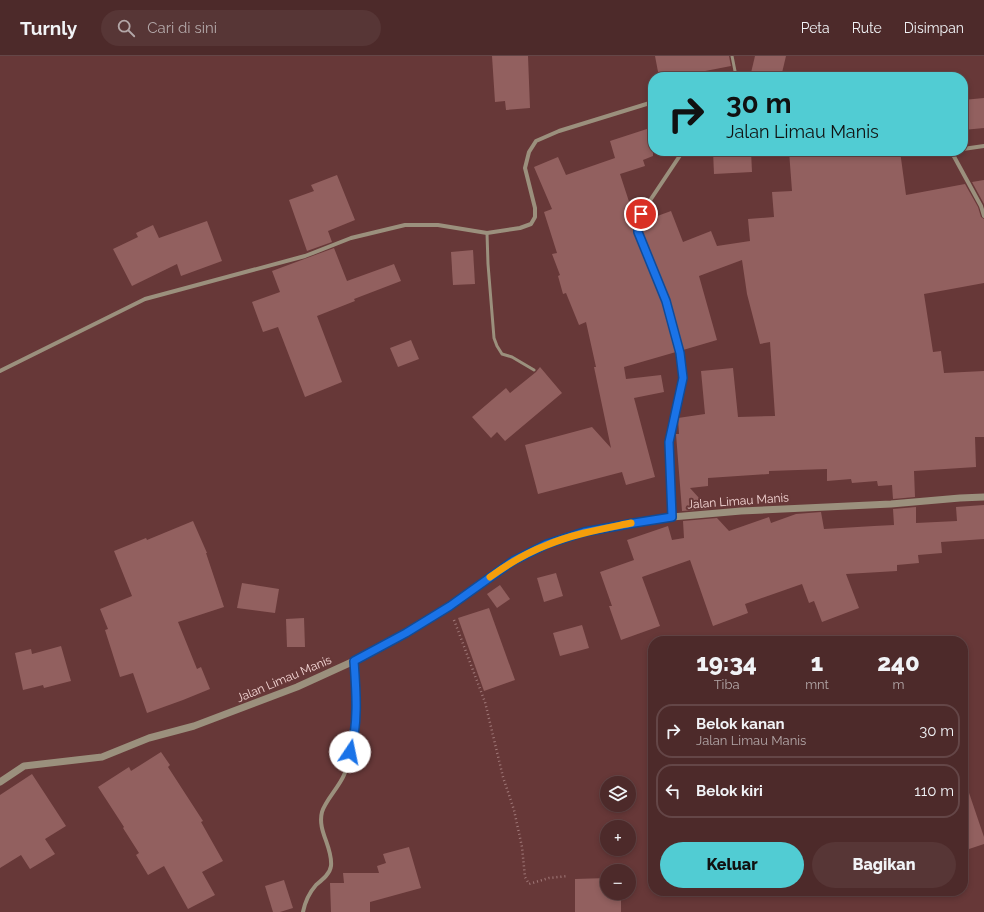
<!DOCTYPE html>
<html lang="id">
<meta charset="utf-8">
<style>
:root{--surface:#4d2a2a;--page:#573636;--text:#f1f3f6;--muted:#b3a7a8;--line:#644647;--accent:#51ccd3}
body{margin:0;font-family:Raleway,sans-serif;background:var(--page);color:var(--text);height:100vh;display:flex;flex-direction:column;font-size:15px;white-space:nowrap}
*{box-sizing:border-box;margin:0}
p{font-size:13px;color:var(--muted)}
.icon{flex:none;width:22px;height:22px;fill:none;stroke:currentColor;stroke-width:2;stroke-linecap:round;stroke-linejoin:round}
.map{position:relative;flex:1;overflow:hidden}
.sheet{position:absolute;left:648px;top:580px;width:320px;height:260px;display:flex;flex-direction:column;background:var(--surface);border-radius:16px;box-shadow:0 2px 6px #0003,0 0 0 1px var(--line)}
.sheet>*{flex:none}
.hud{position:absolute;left:648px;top:16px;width:320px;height:84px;border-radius:16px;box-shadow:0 2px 6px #0003,0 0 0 1px var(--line);background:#51ccd3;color:#111;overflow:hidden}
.controls{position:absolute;left:600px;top:720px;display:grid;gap:8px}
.controls a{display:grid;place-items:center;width:36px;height:36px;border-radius:50%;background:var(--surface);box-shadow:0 2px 6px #0003,0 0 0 1px var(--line);font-size:20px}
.pin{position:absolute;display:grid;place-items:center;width:34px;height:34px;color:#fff;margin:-17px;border:2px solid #fff;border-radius:50%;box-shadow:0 1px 4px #0007}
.me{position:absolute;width:44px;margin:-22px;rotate:11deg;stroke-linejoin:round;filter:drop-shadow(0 0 3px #0008)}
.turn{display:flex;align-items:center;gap:14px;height:84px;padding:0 12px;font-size:18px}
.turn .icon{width:52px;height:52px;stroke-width:2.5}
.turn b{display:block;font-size:28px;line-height:34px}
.eta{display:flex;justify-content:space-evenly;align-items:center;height:68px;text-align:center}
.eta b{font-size:24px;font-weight:800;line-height:28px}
.action{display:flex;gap:8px;margin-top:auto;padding:8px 12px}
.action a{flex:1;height:46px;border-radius:24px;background:var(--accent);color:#111;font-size:16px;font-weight:800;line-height:46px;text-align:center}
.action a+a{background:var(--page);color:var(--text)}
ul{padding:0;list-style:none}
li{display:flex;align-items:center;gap:12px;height:54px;margin:0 8px 6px;padding:0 4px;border:2px solid var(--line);border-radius:16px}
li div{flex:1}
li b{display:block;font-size:15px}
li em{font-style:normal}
header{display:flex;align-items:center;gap:24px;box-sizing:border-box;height:56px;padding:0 20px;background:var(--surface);border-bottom:1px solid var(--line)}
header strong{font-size:19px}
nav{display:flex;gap:22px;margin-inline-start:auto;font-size:14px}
.search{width:280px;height:36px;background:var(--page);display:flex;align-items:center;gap:10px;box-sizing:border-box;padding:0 14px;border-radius:22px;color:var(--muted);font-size:15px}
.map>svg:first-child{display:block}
.building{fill:#92605f}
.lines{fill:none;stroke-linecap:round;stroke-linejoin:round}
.path{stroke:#a17979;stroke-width:2.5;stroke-dasharray:1 3;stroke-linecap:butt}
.service{stroke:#9b907d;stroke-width:3}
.minor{stroke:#9b907d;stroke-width:4}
.tertiary{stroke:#9b907d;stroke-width:7}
.route-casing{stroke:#114b97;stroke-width:10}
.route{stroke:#1a73e8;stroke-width:7}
.slow{stroke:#f59e0b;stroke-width:7}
.labels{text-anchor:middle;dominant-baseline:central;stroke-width:4;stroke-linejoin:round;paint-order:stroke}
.street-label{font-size:12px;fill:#f3d5d4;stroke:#673838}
</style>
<header>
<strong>Turnly</strong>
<div class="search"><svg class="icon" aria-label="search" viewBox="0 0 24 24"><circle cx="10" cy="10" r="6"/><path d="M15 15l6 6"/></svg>Cari di sini</div>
<nav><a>Peta</a><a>Rute</a><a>Disimpan</a></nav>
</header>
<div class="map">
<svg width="984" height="856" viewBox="0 0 984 856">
<rect width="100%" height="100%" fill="#673838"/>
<g class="building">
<polygon points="492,0 528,0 530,52 506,54 505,45 495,46"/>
<polygon points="655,0 729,0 731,10 695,17 696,19 686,21 659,21"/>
<polygon points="755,0 786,0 781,21 750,21"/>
<polygon points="984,42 984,72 963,74 963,44"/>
<polygon points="653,71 653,100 643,104 645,110 620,118 635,164 634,167 635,177 663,246 676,296 624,311 626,323 661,319 664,336 634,342 655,421 626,429 622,416 538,438 525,389 592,371 611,392 594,311 596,311 586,266 579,269 566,237 563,238 558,220 560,219 552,198 557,197 544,156 552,153 534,111 558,101 566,119 615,102 610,85"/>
<polygon points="713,95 751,95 752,116 714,118"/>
<polygon points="789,95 900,95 906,139 965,128 978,151 981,161 984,163 984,227 924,238 933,296 941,295 944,317 984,315 984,381 975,381 976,411 914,415 915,441 893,443 892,429 878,430 877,425 852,427 851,423 827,425 827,413 769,415 769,418 708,422 708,430 690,432 709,453 682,455 676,378 679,378 678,362 705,358 701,315 733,312 738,361 775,360 770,286 760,288 747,238 742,204 699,220 717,284 683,294 669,244 641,175 641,166 671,155 683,186 711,175 717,190 750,185 748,163 774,161 772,136 792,135"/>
<polygon points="337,119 355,164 328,175 332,186 307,195 289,144 314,135 311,129"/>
<polygon points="984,124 984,148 972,126"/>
<polygon points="207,165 222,205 181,220 177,208 132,230 113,193 138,181 136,177 153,169 159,182"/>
<polygon points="334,192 347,225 394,208 401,225 354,243 355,245 317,260 342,326 305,341 278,271 263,276 252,246 280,236 272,215"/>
<polygon points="473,194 475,228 453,229 451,196"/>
<polygon points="411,284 419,303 398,311 390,292"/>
<polygon points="540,311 562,337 505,385 497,376 491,382 472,361 506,332 510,337 536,316"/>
<polygon points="984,449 984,483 941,486 942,497 918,499 919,507 897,509 897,515 846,518 859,552 822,566 814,545 809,547 802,528 745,548 748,557 713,570 690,504 642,521 660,570 621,584 609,550 612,550 600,516 634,504 627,484 668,470 672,484 684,482 683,465 717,462 729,475 769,461 771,467 796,458 821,456 824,473 874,470 894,469 893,453 916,451 916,467 957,465 956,451"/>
<polygon points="193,465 207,497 206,497 224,551 178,566 197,613 201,611 210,633 183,644 147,657 133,617 120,621 105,574 108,573 100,553 132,540 114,495 146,482 147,484"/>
<polygon points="556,517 563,540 544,546 537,522"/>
<polygon points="242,527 279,533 275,557 237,552"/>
<polygon points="500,529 510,543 497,552 487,538"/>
<polygon points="489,552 515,624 484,635 458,562"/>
<polygon points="304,562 305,591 287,591 286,563"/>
<polygon points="582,569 589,592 560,600 553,577"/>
<polygon points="61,590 71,625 44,632 43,629 23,634 15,597 31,593 32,598"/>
<polygon points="161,696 170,709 168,711 203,765 201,766 223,805 202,816 215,839 188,853 164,810 148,819 136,799 139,797 123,772 124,771 98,731 129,711 131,715"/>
<polygon points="32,718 66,770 45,783 55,798 30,813 21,799 0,812 0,739"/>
<polygon points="966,728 984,781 984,788 963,795 963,729"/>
<polygon points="409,791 421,832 370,846 370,856 331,856 330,827 344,827 343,817 379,817 377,810 386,807 383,798"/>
<polygon points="607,822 607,837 621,837 621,856 575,856 575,823"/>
<polygon points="284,824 293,852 280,856 273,856 265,830"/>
</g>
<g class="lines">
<polyline class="path" points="454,564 485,646 503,721 514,754 522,791 525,821 529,828 549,822 568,820"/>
<g class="service">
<polyline points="732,0 736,20"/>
<polyline points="487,177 488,208 494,282 497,290 502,298 512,301 534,314"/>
</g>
<g class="minor">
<polyline points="731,21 736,20 736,21"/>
<polyline points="963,93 984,90"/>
<polyline points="951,95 981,150 984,160"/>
<polyline points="0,315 145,243 305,200 351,182 405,169 438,169 487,177 520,172 531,168 535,161 535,152 525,112 529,96 536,85 559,75 653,46"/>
<polyline points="672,461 669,386 676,349 683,322 680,297 666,245 638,176 637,167 641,158 683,95"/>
<path d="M303,856C305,846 309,837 316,829C322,824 330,818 331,810C333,791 317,775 322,756C325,745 339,731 344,719C359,684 357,643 354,605"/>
</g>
<polyline class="tertiary" points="0,726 24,710 102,701 149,682 194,670 297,631 354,605 406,577 450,550 513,505 547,489 584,476 633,467 672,461 741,455 891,448 960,442 984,441"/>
</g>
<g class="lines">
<defs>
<path id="route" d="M350,696C359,669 356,633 354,605L406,577L450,550L513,505L547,488L584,476L634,467L672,461L669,386L683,322L680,297L666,245L638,176V167L641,158"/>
</defs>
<use href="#route" class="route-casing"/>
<use href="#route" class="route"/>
<path class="slow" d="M490,521C508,508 526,497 547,489C573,478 602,473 631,467"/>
</g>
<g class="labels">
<g class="street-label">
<text transform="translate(738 445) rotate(-4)">Jalan Limau Manis</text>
<text transform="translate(284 623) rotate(-23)">Jalan Limau Manis</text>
</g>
</g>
</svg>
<div class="controls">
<a><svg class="icon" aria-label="layers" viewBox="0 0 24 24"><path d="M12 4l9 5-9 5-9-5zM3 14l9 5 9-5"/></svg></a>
<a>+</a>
<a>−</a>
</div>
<div class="pin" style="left:641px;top:158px;background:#d93025"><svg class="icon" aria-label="arrive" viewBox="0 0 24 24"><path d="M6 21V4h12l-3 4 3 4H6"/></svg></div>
<svg class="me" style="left:350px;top:696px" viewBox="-20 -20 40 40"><circle r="19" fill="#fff"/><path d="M0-13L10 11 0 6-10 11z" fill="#1a73e8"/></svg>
<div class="hud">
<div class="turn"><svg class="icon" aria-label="right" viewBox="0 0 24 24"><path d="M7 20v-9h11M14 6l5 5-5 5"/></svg><div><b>30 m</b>Jalan Limau Manis</div></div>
</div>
<section class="sheet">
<div class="eta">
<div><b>19:34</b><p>Tiba</p></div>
<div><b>1</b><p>mnt</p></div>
<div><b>240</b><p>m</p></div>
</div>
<ul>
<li><svg class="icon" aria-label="right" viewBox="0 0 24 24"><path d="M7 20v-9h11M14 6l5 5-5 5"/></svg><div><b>Belok kanan</b><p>Jalan Limau Manis</p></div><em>30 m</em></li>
<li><svg class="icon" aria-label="left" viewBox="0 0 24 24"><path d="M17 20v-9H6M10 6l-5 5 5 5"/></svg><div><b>Belok kiri</b></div><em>110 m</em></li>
</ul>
<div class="action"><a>Keluar</a><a>Bagikan</a></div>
</section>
</div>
